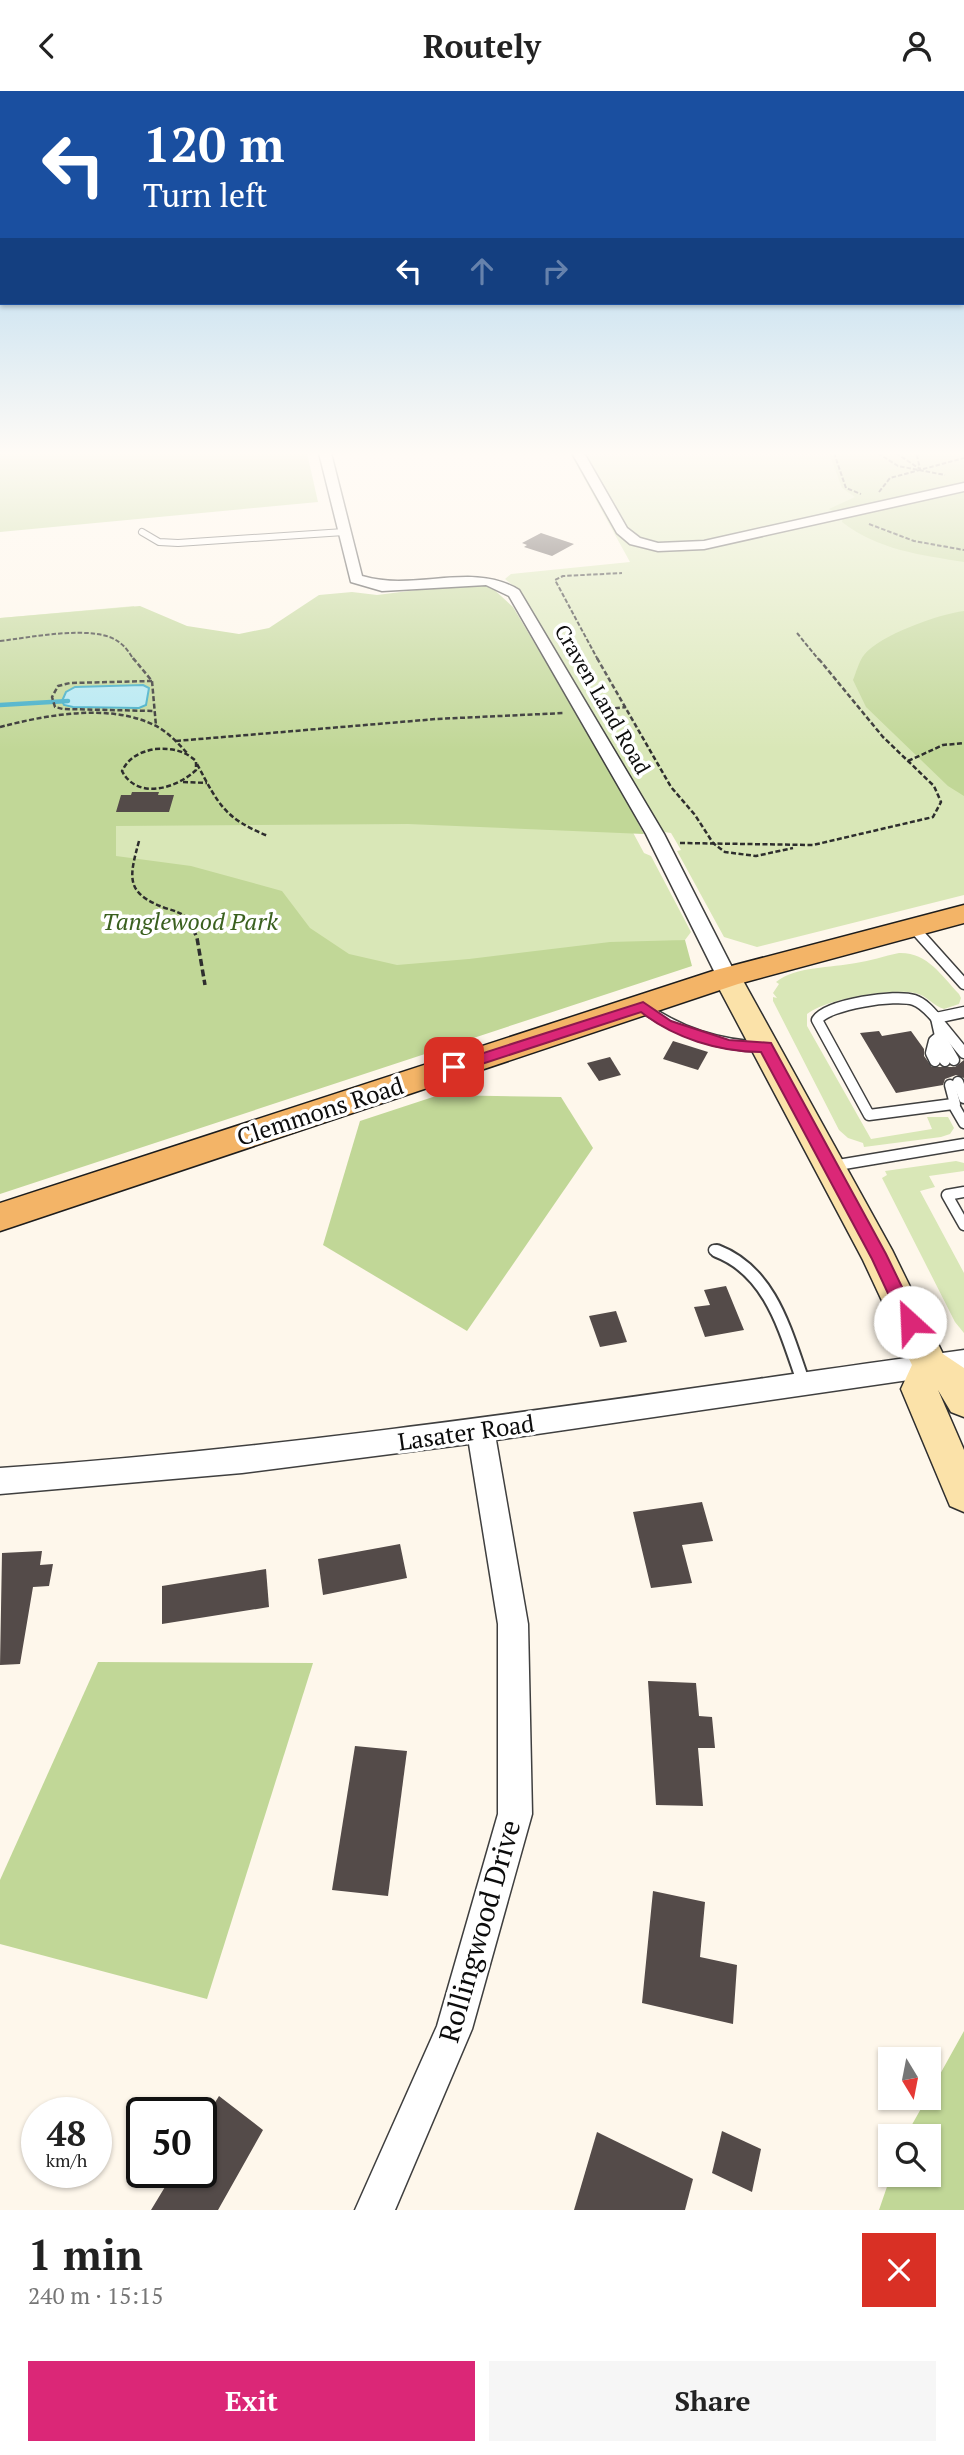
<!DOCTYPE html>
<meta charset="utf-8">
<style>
:root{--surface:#fff;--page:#f6f6f6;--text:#222;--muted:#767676;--accent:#db2777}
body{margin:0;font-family:"PT Serif",serif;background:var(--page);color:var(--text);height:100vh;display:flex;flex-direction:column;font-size:26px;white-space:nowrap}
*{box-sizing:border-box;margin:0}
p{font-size:23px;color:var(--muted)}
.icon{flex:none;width:38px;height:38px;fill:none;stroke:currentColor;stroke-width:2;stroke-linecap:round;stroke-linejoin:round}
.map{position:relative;height:2119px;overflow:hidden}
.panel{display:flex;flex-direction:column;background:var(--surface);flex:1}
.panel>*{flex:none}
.guide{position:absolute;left:0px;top:0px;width:964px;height:214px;box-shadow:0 2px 5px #0004;background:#1a4fa0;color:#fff;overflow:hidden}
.needle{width:46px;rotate:170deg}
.tools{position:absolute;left:878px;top:1956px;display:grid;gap:14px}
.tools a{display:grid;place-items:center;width:63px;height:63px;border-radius:0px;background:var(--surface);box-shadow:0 2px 5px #0004;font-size:35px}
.speed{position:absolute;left:21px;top:2006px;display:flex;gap:14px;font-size:35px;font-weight:700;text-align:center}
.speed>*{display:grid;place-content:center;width:91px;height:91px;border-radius:50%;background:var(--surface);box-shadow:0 2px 5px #0004;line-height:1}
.speed small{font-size:18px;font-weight:400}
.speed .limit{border:4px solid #111;border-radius:10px;background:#fff;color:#111}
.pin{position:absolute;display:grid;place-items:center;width:60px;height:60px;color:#fff;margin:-30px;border-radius:14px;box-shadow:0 4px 10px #0006}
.me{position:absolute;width:77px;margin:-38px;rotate:335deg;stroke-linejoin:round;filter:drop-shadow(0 0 5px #0008)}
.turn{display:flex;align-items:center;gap:24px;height:147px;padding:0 28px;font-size:32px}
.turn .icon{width:91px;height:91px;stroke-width:2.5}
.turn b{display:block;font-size:49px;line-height:60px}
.lanes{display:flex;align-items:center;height:66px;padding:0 28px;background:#0003;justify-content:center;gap:35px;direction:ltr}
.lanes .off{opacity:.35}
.round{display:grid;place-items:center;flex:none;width:74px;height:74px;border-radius:0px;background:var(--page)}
.summary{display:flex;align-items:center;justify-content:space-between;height:119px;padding:0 28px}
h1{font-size:42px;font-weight:700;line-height:52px}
.cta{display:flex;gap:14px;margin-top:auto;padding:14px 28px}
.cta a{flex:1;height:80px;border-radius:0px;background:var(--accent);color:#fff;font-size:28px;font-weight:700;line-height:80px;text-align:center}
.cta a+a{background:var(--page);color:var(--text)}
header{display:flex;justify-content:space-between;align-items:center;height:91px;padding:0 28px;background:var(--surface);font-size:32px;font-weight:700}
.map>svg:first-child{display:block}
.green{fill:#d9e7b7}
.forest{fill:#c1d797}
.water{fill:#b3e8f3;stroke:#3dacc7;stroke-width:2}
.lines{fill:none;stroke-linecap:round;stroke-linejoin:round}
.stream{stroke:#3dacc7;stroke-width:4.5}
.building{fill:#544b49}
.lane-far2-casing{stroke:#3f3f3f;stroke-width:8}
.lane-far1-casing{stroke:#3f3f3f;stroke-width:13}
.lane-casing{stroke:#3f3f3f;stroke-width:16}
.street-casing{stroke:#3f3f3f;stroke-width:3}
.secondary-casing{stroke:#2e2e2e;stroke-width:3}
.primary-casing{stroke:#1d1d1d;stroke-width:3}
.path-far2{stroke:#2e2e2e;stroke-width:2;stroke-dasharray:4.5 2;stroke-linecap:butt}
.path-far1{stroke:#2e2e2e;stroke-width:2.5;stroke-dasharray:5 2.5;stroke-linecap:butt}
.path{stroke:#2e2e2e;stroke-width:3.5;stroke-dasharray:7 3.5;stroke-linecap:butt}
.lane-far2{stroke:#fff;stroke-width:6}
.lane-far1{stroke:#fff;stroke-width:10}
.lane{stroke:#fff;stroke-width:12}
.street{fill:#fff;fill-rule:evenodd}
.secondary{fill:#fbe2a9;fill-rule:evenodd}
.primary{fill:#f3b467;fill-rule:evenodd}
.route{fill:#db2777;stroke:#8e194d;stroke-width:2}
.labels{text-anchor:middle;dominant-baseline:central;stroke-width:7;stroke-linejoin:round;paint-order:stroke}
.far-street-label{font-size:21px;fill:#0c0c0c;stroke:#fff}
.park-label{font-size:24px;font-style:italic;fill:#3a601f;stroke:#fff}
.street-label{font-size:24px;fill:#0c0c0c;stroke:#fff}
.near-street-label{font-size:28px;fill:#0c0c0c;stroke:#fff}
</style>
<header><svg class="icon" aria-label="back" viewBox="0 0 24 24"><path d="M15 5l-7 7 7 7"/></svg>Routely<svg class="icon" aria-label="person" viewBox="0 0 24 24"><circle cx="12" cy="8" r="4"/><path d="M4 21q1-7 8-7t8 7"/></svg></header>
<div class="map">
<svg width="964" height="2119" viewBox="0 0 964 2119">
<rect width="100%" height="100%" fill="#fef7eb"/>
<g class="green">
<polygon points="570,362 964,362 964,804 757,856 724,846 677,760 681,759 671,742 664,741 515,496 505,488 511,483 630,471"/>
<polygon points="134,515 169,623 562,609 644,762 651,765 691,841 685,849 676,850 0,1091 0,527"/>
<path d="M899,862C927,861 941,884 959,903L961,907L959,913L944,918C933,915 927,904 915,902C890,897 826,908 807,923V935L871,1048L932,1038L927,1026H948L954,1037L950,1043L941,1046L864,1056L863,1052L848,1047L839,1039L773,910V906L777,907L773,902L779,893L776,891C796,875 831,877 856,872C870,870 884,865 899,862Z"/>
<polygon points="956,1070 964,1072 964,1080 929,1085 935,1096 920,1100 964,1182 964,1242 955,1231 882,1087 887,1084 885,1080"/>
</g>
<g class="forest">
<polygon points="0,362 307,362 318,411 0,441"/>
<polygon points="829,362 964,362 964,394 837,423 829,418 855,406 842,397"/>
<path d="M964,400V471C921,464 878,459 842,431L843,427Z"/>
<polygon points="473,492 488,493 513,516 603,667 644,743 408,733 116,735 116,765 191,775 282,800 310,837 349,863 397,874 469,868 610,851 685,849 692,875 0,1103 0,527 140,515 187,535 239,543 269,537 319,504 352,501 377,504"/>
<path d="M964,520V705L948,695L866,616L853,589C856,582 859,570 864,564C880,544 939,523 964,520Z"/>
<polygon points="439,1004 561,1006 593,1057 467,1240 323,1154 360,1030"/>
<polygon points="98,1571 313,1572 207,1908 0,1853 0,1789"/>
<polygon points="964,1940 964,2119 879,2119 891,2084 929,2084 929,2046 905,2046 927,2007 929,2007 929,2003"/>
</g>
<polygon class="water" points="143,594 149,597 146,614 139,617 73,616 64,614 62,610 66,601 75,596"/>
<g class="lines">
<polyline class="stream" points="0,614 68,610"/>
</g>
<g class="building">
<polygon points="541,442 574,453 552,465 524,456 527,454 522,452"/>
<polygon points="132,701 159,701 158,704 174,704 169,721 116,721 121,704 131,704"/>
<polygon points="879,940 882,945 911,940 924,958 924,965 932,976 955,976 964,969 964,987 956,984 945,988 943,994 896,1002 860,942"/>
<polygon points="673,950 708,961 698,979 663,968"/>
<polygon points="610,966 621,984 599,990 587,972"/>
<polygon points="726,1195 744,1239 705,1246 694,1216 710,1214 704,1199"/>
<polygon points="616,1220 627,1251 600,1256 589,1225"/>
<polygon points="702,1411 713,1450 682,1454 692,1492 651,1497 633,1421"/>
<polygon points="400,1453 407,1487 323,1504 318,1468"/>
<polygon points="42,1460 40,1474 53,1473 49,1495 33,1496 20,1573 0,1574 2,1462"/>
<polygon points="266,1478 269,1516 162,1533 162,1495"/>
<polygon points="648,1590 696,1592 699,1625 712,1626 715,1657 698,1657 703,1715 656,1714"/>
<polygon points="355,1655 407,1660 388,1805 332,1799"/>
<polygon points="653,1800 705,1811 700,1866 737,1874 733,1933 642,1912"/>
<polygon points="219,2005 263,2039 218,2119 151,2119 174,2081 201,2081 201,2034"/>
<polygon points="722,2040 761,2058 752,2101 712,2082"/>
<polygon points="597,2041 693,2088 685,2119 574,2119"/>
</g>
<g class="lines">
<defs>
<polyline id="lane-far2" points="142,441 159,451 178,452 344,441"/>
<g id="lane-far1">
<polyline points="913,836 964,893"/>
<path d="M643,916C680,942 718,954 763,956"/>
<path d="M964,921L936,927C930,920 923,912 914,909C896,903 828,913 817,929L869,1024L953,1013L964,1032"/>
<polyline points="937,929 964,962"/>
<polyline points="940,945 954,969"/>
<polyline points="940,948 938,960 945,970"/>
<polyline points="935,970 931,962 934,950 940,945 936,927"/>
<polyline points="958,991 964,1007"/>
<polyline points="950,994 955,1013"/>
<polyline points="832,1075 964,1053"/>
<polyline points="964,1101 947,1104 964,1134"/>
<polyline points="714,1159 722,1162"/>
</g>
<path id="lane" d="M717,1160C772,1181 786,1243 804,1293"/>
<g id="street">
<path d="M319,362H331L362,485C415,501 472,470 519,499L664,743L737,886L734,891H720L717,886L646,743L509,505L486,494L382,500L351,491Z"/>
<polygon points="572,362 584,362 627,437 640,447 658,452 704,450 964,392 964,400 704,458 658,460 630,453 617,442"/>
<path d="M964,1259V1281L496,1349L528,1533L532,1723L472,1938L395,2119H355L437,1935L498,1723V1533L469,1353L242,1382L0,1403V1377C324,1355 643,1303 964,1259Z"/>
</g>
<polygon id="secondary" points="727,877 737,880 741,886 892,1159 943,1263 964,1277 964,1326 951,1321 938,1299 964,1359 964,1421 950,1415 901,1298 912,1274 863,1169 713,886 717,880"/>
<polygon id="primary" points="964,814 964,832 738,893 0,1140 0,1112 716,879"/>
</defs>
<use href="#lane-far2" class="lane-far2-casing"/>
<use href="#lane-far1" class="lane-far1-casing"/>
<use href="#lane" class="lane-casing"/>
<use href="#street" class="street-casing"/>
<use href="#secondary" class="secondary-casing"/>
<use href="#primary" class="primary-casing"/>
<g class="path-far2">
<polyline points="834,362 846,397 861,403"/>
<polyline points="878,362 898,375 945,384"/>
<polyline points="896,362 920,378 917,365 920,362"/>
<polyline points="879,401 890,387 964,367"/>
<polyline points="869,433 914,450 964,459"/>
<polyline points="797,542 819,569"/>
<path d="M0,550C28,547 98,532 120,552C126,556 130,563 134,569"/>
<polyline points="598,569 555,489 563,485 622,482"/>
</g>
<g class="path-far1">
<polyline points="133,567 152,590 156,635"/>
<polyline points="597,567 671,696 695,724 713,752 725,761 756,765 793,757"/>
<polyline points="152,590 70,592 58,595 52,606 55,616 63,618 154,620"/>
<polyline points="600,619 626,616"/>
<path d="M0,636C46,624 109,612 154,634C167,640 178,652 187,662"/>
<polyline points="176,650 436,628 564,622"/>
<path d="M155,658C171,657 184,659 196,670V679C176,698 137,709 122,680C129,666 140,661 155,658Z"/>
<polyline points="908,670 943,654 964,652"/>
<path d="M197,673C219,714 224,727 268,745"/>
<polyline points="183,691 207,692"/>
<path d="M139,750C129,787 125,802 165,817C175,820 183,822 190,830"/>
<polyline points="680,752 813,754 933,726 941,711 934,695 883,646 818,567"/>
</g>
<polyline class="path" points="189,828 197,847 205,894"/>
<use href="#lane-far2" class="lane-far2"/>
<use href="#lane-far1" class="lane-far1"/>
<use href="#lane" class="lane"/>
<use href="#street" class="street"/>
<use href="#secondary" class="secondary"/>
<use href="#primary" class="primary"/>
</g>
<linearGradient id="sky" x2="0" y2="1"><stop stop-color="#93c9ec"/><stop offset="0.55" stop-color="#fffbf6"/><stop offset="1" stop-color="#fffbf6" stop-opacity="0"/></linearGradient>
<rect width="964" height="659" fill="url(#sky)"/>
<path class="route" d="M643,911L671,930L729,949L771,952L886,1163L919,1231L916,1237L910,1239L904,1237L872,1168L761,961C719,961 674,947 641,921L454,982L447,976L449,973Z"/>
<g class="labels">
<g class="far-street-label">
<text transform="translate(603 608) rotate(60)">Craven Land Road</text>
</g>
<g class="park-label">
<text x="190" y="830">Tanglewood Park</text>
</g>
<g class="street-label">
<text transform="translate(320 1020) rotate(-18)">Clemmons Road</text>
<text transform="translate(466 1341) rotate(-8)">Lasater Road</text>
</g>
<g class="near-street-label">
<text transform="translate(479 1840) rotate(-74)">Rollingwood Drive</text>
</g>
</g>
</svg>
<div class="tools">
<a><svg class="needle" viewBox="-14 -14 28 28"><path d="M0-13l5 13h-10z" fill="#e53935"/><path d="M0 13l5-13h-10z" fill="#767676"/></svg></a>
<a><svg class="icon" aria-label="search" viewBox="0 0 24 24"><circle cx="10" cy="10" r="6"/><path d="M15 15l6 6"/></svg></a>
</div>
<div class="speed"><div>48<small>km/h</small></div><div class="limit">50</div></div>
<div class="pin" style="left:454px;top:976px;background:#d93025"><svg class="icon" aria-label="arrive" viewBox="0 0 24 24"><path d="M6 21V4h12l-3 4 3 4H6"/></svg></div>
<svg class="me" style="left:910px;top:1231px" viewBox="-20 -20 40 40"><circle r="19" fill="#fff"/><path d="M0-13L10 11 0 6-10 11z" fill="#db2777"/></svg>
<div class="guide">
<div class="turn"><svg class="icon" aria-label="left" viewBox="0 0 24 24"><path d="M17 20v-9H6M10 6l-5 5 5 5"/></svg><div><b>120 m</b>Turn left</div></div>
<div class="lanes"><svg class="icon" aria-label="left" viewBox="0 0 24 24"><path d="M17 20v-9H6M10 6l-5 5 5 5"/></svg><svg class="icon off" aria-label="ahead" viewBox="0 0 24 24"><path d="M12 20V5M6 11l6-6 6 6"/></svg><svg class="icon off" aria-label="right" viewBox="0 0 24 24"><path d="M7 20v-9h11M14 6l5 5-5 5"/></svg></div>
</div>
</div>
<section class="panel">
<div class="summary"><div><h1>1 min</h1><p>240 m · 15:15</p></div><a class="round" style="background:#d93025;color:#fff"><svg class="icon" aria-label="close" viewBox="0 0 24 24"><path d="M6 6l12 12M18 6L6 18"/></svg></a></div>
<div class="cta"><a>Exit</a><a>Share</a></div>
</section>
